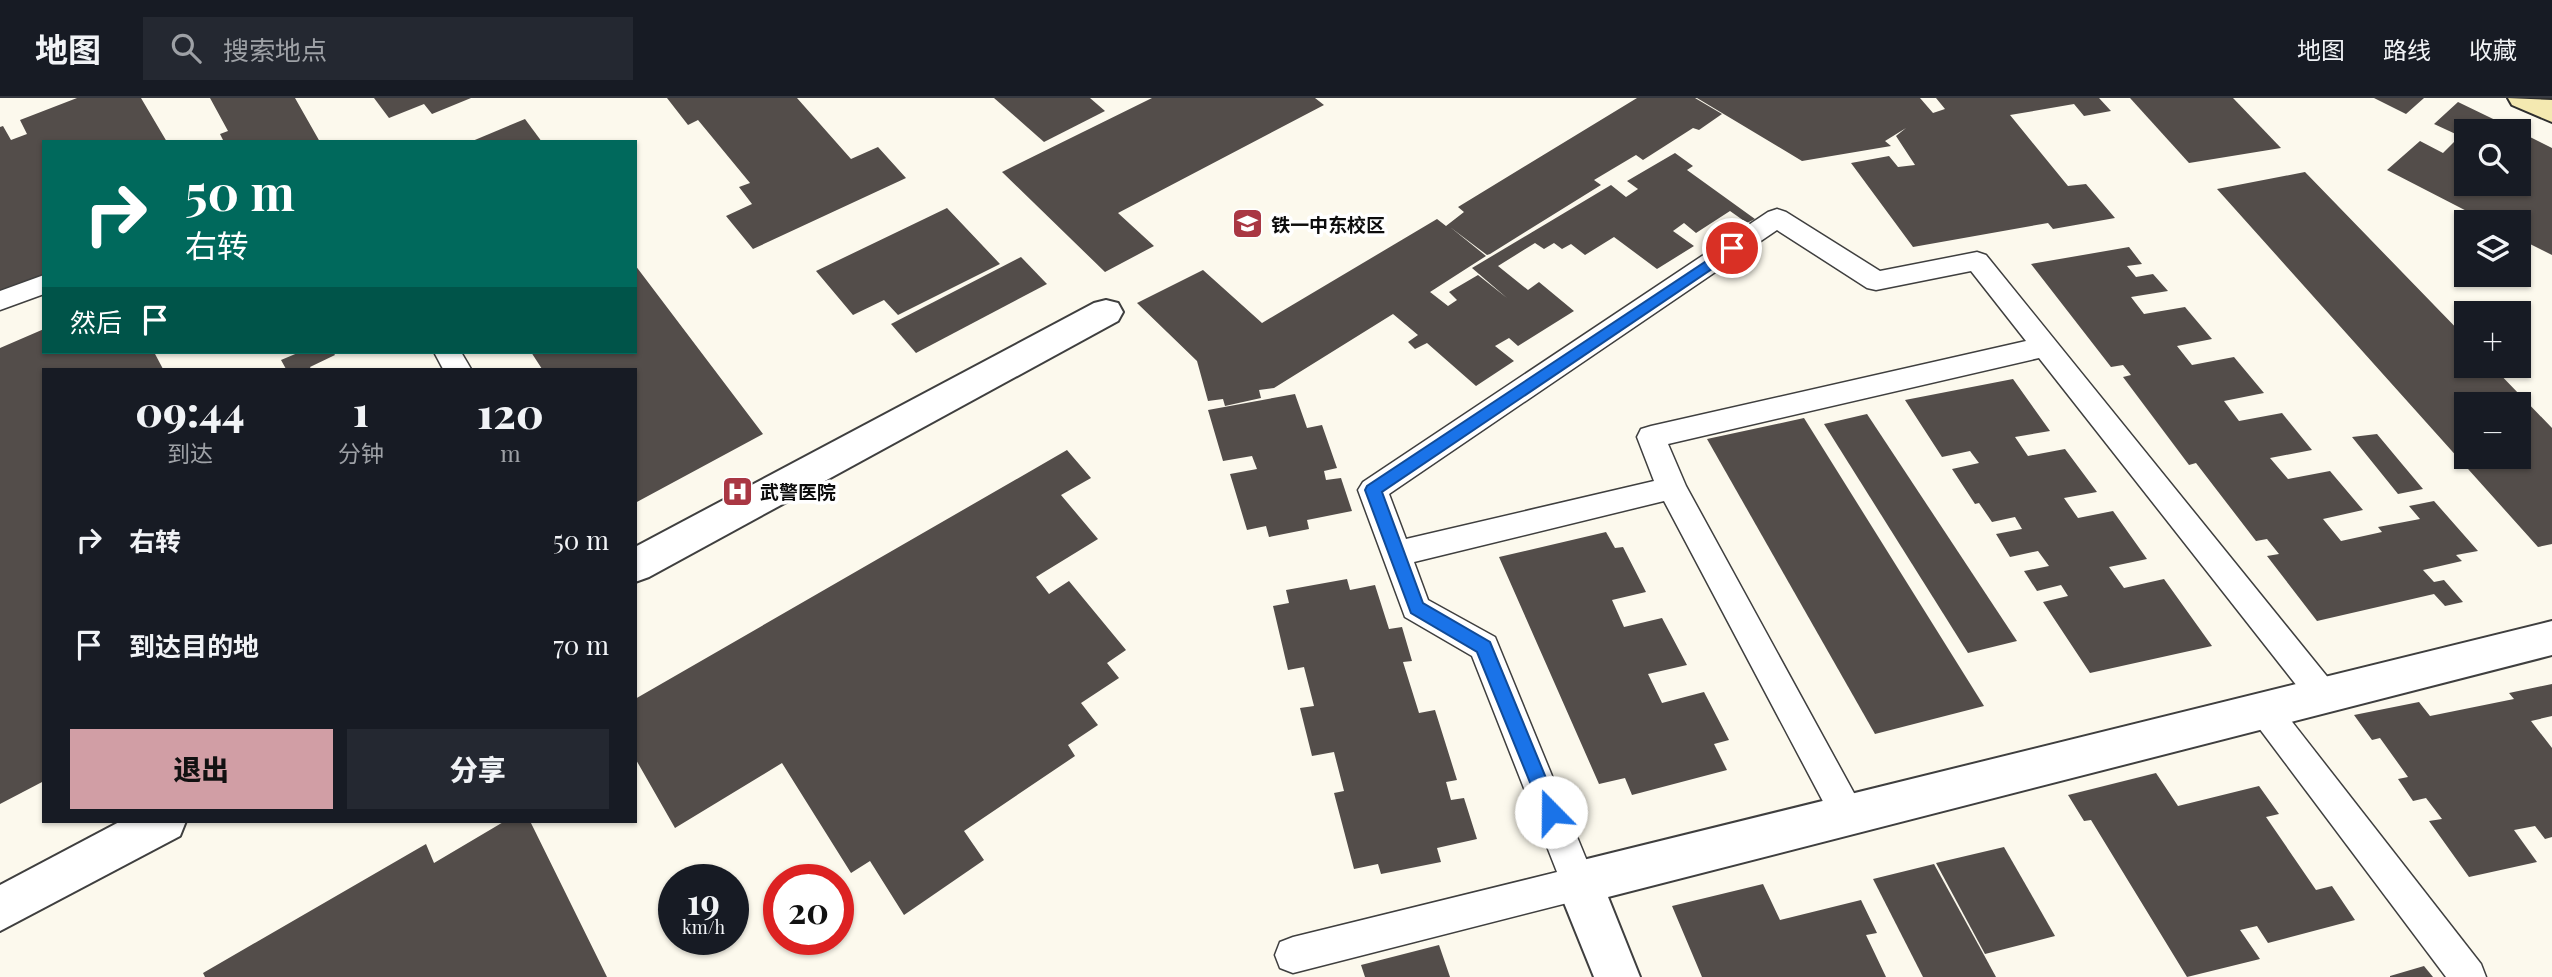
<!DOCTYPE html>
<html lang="zh">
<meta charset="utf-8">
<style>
:root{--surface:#171b24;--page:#242831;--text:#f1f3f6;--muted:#9ea1a6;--line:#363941;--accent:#d19ea5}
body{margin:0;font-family:"Playfair Display","Noto Sans SC",serif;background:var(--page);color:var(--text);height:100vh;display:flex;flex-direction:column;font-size:26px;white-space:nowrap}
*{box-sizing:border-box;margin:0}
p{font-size:23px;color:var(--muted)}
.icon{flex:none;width:38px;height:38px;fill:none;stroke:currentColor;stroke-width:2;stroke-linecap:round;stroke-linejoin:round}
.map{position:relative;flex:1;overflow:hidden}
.panel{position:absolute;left:42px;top:270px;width:595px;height:455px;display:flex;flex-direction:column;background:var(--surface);border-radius:0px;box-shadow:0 2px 5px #0004}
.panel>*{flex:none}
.hud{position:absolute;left:42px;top:42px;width:595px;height:214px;border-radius:0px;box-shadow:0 2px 5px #0004;background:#00695c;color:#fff;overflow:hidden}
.tools{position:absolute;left:2454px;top:21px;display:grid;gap:14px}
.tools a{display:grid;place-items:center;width:77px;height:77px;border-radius:0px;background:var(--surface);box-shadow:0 2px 5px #0004;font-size:35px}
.speed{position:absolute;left:658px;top:766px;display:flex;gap:14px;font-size:35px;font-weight:700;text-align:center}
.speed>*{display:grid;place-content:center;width:91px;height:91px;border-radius:50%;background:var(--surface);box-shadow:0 2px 5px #0004;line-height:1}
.speed small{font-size:18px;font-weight:400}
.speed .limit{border:10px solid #d22;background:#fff;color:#111}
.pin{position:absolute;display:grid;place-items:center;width:60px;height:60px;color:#fff;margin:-30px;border:4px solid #fff;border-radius:50%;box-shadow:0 2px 7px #0007}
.me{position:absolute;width:77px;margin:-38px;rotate:338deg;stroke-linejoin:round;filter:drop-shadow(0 0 5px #0008)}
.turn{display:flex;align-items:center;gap:24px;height:147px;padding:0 28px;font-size:32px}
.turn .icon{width:91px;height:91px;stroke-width:2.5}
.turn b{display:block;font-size:49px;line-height:60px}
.then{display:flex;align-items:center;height:66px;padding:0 28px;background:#0003;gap:14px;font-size:26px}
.eta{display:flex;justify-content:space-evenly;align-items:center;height:119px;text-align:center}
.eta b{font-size:42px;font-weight:800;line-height:49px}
.cta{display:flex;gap:14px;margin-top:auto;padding:14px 28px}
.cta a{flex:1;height:80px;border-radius:0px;background:var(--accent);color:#111;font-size:28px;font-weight:800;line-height:80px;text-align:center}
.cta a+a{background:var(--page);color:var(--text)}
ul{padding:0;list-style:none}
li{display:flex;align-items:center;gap:21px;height:105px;padding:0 28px}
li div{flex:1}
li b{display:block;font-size:26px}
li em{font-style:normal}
header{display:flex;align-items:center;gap:42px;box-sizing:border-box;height:98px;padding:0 35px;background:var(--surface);border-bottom:2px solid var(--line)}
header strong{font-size:33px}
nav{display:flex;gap:38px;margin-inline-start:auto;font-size:24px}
.search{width:490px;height:63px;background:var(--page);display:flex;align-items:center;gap:18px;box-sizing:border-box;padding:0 24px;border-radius:0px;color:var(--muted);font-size:26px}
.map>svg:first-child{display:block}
.building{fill:#534d4a;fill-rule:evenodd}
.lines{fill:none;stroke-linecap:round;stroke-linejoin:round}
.lane-casing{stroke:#3f3f3f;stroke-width:3}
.street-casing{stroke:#3f3f3f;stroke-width:4}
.secondary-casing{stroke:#2e2e2e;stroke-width:4}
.lane{fill:#fff;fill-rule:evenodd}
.street{fill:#fff;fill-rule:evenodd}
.secondary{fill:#f4e9b1;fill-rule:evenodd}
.route{fill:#1a73e8;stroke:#114b97;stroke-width:2}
.labels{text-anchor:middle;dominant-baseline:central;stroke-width:7;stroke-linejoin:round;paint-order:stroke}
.poi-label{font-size:19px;font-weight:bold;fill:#0c0c0c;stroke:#fff;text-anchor:start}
</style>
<header>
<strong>地图</strong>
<div class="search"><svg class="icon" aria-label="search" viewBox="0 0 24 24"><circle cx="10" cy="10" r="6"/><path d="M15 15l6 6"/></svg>搜索地点</div>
<nav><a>地图</a><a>路线</a><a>收藏</a></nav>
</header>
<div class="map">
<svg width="2552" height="879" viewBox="0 0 2552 879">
<rect width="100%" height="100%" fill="#fcf9ed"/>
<g class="building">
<polygon points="77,0 141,0 167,44 44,44 44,177 0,196 0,29 3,28 11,42 27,36 20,22"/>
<polygon points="210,0 295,0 320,44 224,44 220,36 228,33"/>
<polygon points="374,0 471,0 432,16 424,6 389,20"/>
<polygon points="667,0 797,0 851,61 878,49 906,80 753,151 726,118 752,106 739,89 750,85 698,22 688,27"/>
<polygon points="994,0 1090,0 1105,13 1044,44"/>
<polygon points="1152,0 1315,0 1324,7 1118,115 1154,148 1105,174 1002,74"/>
<polygon points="1637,0 1695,0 1722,16 1699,32 1693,30 1643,62 1636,57 1594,82 1601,87 1490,156 1487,157 1450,129 1486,158 1430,194 1448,208 1457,202 1449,194 1478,177 1507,200 1472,170 1611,87 1626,99 1638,91 1627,83 1675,55 1693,68 1687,72 1755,121 1747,125 1730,113 1696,135 1684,125 1673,133 1694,148 1657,171 1614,139 1585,157 1571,146 1562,151 1554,145 1544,151 1535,145 1498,168 1528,192 1539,184 1574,213 1518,248 1509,240 1495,248 1514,263 1476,288 1427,245 1415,251 1408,244 1418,237 1393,216 1274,290 1259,292 1261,300 1225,308 1223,301 1208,303 1197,263 1137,205 1203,172 1262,225 1437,121 1446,128 1464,114 1458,109"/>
<polygon points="1697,0 1920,0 1933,15 1945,11 1936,0 2099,0 2111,13 2084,18 2074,6 2010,17 2068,88 2086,86 2115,120 2053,131 2048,125 1913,149 1851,65 1889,58 1898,69 1915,67 1896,38 1906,30 1885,43 1891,48 1802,63"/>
<polygon points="2130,0 2233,0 2281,50 2189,65"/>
<polygon points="2374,0 2424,0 2406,16"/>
<polygon points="2458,4 2518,33 2466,33 2466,86 2518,86 2518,33 2552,50 2552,157 2518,140 2518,124 2488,124 2387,72 2420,43 2443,55 2460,38 2434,26"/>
<polygon points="525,21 542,44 470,44"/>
<path d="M2305,74L2466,240V268H2492L2552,330V446L2538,449L2217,91ZM2466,306H2518V359H2466Z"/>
<polygon points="947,110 1000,166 898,217 884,202 853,217 816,173"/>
<polygon points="2129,149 2142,166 2127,168 2136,179 2153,176 2168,193 2131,199 2144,216 2185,209 2212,241 2177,248 2192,267 2234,259 2264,295 2224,303 2239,323 2282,315 2312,352 2270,360 2288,381 2330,373 2363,412 2323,421 2341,443 2382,434 2378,429 2420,421 2409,408 2434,403 2478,453 2456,457 2462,463 2423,472 2434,484 2444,482 2463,504 2445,508 2434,496 2317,523 2267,458 2279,456 2267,441 2256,443 2196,365 2189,367 2123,279 2131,277 2123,267 2111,269 2031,166"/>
<polygon points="1021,159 1047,186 916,255 891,226"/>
<polygon points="635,167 763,336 635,405 635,271 542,271 531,254 635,254"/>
<polygon points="44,231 44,254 154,254 163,271 44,271 44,683 0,706 0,250"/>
<polygon points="300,254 305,256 333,254 335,257 310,269 311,271 286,271 281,262"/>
<polygon points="2013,281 2050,333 2015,339 2028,358 2065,351 2097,394 2064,400 2078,420 2113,413 2147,461 2109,469 2124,490 2164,481 2212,548 2090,575 2043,504 2068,498 2061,487 2037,493 2024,473 2049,468 2038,453 2010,459 1996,436 2022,431 2015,419 1992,424 1979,405 1975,406 1952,371 1979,365 1970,353 1942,359 1905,302"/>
<polygon points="1295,296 1307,330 1322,327 1337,370 1324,373 1326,382 1341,380 1352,413 1307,422 1309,431 1269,439 1266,428 1247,432 1230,376 1257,371 1252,358 1223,363 1208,312"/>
<polygon points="1867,316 2017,543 1968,555 1824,326"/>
<polygon points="1804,320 1984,608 1875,636 1707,341"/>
<polygon points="2377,336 2402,366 2423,391 2398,396 2352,339"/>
<polygon points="1067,352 1091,380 1061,397 1098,441 1036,479 1049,496 1069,483 1126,552 1107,565 1119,580 1081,605 1098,627 1068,647 1075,658 964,733 984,762 904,817 870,763 851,775 782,665 675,730 635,660 635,601"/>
<polygon points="1606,434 1615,450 1623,449 1646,494 1612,502 1624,529 1662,520 1687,567 1648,576 1662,605 1704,594 1729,642 1714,646 1727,672 1632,697 1625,680 1599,686 1499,459"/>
<polygon points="1347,481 1350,492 1375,487 1389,531 1402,529 1412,563 1403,564 1419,615 1435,612 1457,682 1446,684 1451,702 1464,700 1477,741 1437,750 1441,764 1381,776 1378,766 1354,771 1334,695 1344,693 1334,654 1312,658 1300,610 1314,608 1304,569 1288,572 1273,508 1289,505 1286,492"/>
<polygon points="2552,586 2552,618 2531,623 2552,650 2552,739 2545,741 2535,728 2514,732 2537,764 2469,779 2429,723 2442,721 2426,700 2413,703 2398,681 2408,679 2380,640 2372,642 2354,617 2419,604 2430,618 2514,601 2509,595"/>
<polygon points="2156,675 2178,708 2259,688 2279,716 2266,719 2316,792 2332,788 2355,822 2268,845 2257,828 2240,832 2260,861 2187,879 2091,722 2084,723 2068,697"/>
<polygon points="505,723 530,723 607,879 205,879 203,875 426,746 434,765"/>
<polygon points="2004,749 2055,838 1985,856 1936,765"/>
<polygon points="1934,766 1984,857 1996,879 1923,879 1873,781"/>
<polygon points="1763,786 1780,822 1861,802 1877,835 1866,837 1886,879 1702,879 1672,808"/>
<polygon points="1439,847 1450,879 1365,879 1361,867"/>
<polygon points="2424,868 2433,879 2390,879 2390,878"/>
</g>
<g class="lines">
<defs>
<g id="lane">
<path d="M1777,111L1786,114L1880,173L1977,154L1986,157L2334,587L2339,597L2334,607L2323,611L2312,607L2039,260L1668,346L1686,388L1860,706L1865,717L1860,728L1848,733L1836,728L1664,403L1414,464L1428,502L1495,539L1596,785L1591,797L1579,802L1293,875L1280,870L1275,857L1280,844L1293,839L1557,774L1472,558L1405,519L1358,392L1363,384L1768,114ZM1777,132L1867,190L1876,192L1971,173L2026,243L1651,328L1641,331L1637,339L1654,383L1406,441L1389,396Z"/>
<polygon points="44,177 44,196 0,212 0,193"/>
<polygon points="434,254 461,254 471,271 443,271"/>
<polygon points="2264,598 2275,602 2481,866 2486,879 2446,879 2253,622 2248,612 2253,602"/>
</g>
<g id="street">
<polygon points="1106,202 1118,205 1123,214 1118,223 649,479 635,484 635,449 1094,205"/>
<polygon points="2552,523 2552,557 1608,799 1640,879 1594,879 1556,785 1563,770 1579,763"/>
<polygon points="121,723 186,723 180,738 0,833 0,787"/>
</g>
<polygon id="secondary" points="2508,0 2552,2 2552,24 2512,7"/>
</defs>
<use href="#lane" class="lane-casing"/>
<use href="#street" class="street-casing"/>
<use href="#secondary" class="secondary-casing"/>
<use href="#lane" class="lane"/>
<use href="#street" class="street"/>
<use href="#secondary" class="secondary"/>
</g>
<polygon class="route" points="1732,146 1737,147 1737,154 1382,394 1423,505 1490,544 1560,714 1557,720 1551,722 1544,720 1542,714 1477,554 1411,515 1365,392 1367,388"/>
<defs>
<symbol id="school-square" viewBox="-11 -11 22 22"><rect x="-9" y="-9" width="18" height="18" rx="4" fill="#a93743" stroke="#fff"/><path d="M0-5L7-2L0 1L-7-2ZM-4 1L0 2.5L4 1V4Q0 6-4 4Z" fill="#fff"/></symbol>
<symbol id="hospital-square" viewBox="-11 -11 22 22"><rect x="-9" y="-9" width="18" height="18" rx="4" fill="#a93743" stroke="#fff"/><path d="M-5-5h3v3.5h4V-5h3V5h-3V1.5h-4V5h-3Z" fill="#fff"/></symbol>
</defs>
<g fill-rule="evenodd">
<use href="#school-square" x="1230" y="108" width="35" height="35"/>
<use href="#hospital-square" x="720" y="376" width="35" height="35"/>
</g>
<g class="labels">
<g class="poi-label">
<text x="1271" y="126">铁一中东校区</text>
<text x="760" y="393">武警医院</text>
</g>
</g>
</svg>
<div class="tools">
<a><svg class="icon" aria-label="search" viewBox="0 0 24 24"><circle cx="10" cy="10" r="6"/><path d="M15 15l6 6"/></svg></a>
<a><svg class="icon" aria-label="layers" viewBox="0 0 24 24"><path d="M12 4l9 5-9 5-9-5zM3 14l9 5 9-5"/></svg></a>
<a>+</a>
<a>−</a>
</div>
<div class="speed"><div>19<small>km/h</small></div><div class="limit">20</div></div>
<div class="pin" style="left:1732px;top:150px;background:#d93025"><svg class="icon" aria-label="arrive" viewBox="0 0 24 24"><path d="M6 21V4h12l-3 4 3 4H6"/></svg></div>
<svg class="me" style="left:1551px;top:714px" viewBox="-20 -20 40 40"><circle r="19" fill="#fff"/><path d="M0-13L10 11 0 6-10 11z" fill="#1a73e8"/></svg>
<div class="hud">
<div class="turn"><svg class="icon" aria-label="right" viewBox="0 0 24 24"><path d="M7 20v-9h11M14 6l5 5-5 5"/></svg><div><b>50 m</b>右转</div></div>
<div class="then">然后<svg class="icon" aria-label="arrive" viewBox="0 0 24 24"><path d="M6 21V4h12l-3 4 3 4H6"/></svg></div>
</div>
<section class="panel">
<div class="eta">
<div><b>09:44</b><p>到达</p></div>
<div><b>1</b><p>分钟</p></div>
<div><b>120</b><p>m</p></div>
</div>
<ul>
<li><svg class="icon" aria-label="right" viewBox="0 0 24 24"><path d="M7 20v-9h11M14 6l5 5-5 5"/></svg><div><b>右转</b></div><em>50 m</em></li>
<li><svg class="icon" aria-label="arrive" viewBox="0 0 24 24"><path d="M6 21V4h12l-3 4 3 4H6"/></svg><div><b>到达目的地</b></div><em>70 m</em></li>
</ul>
<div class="cta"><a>退出</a><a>分享</a></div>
</section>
</div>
